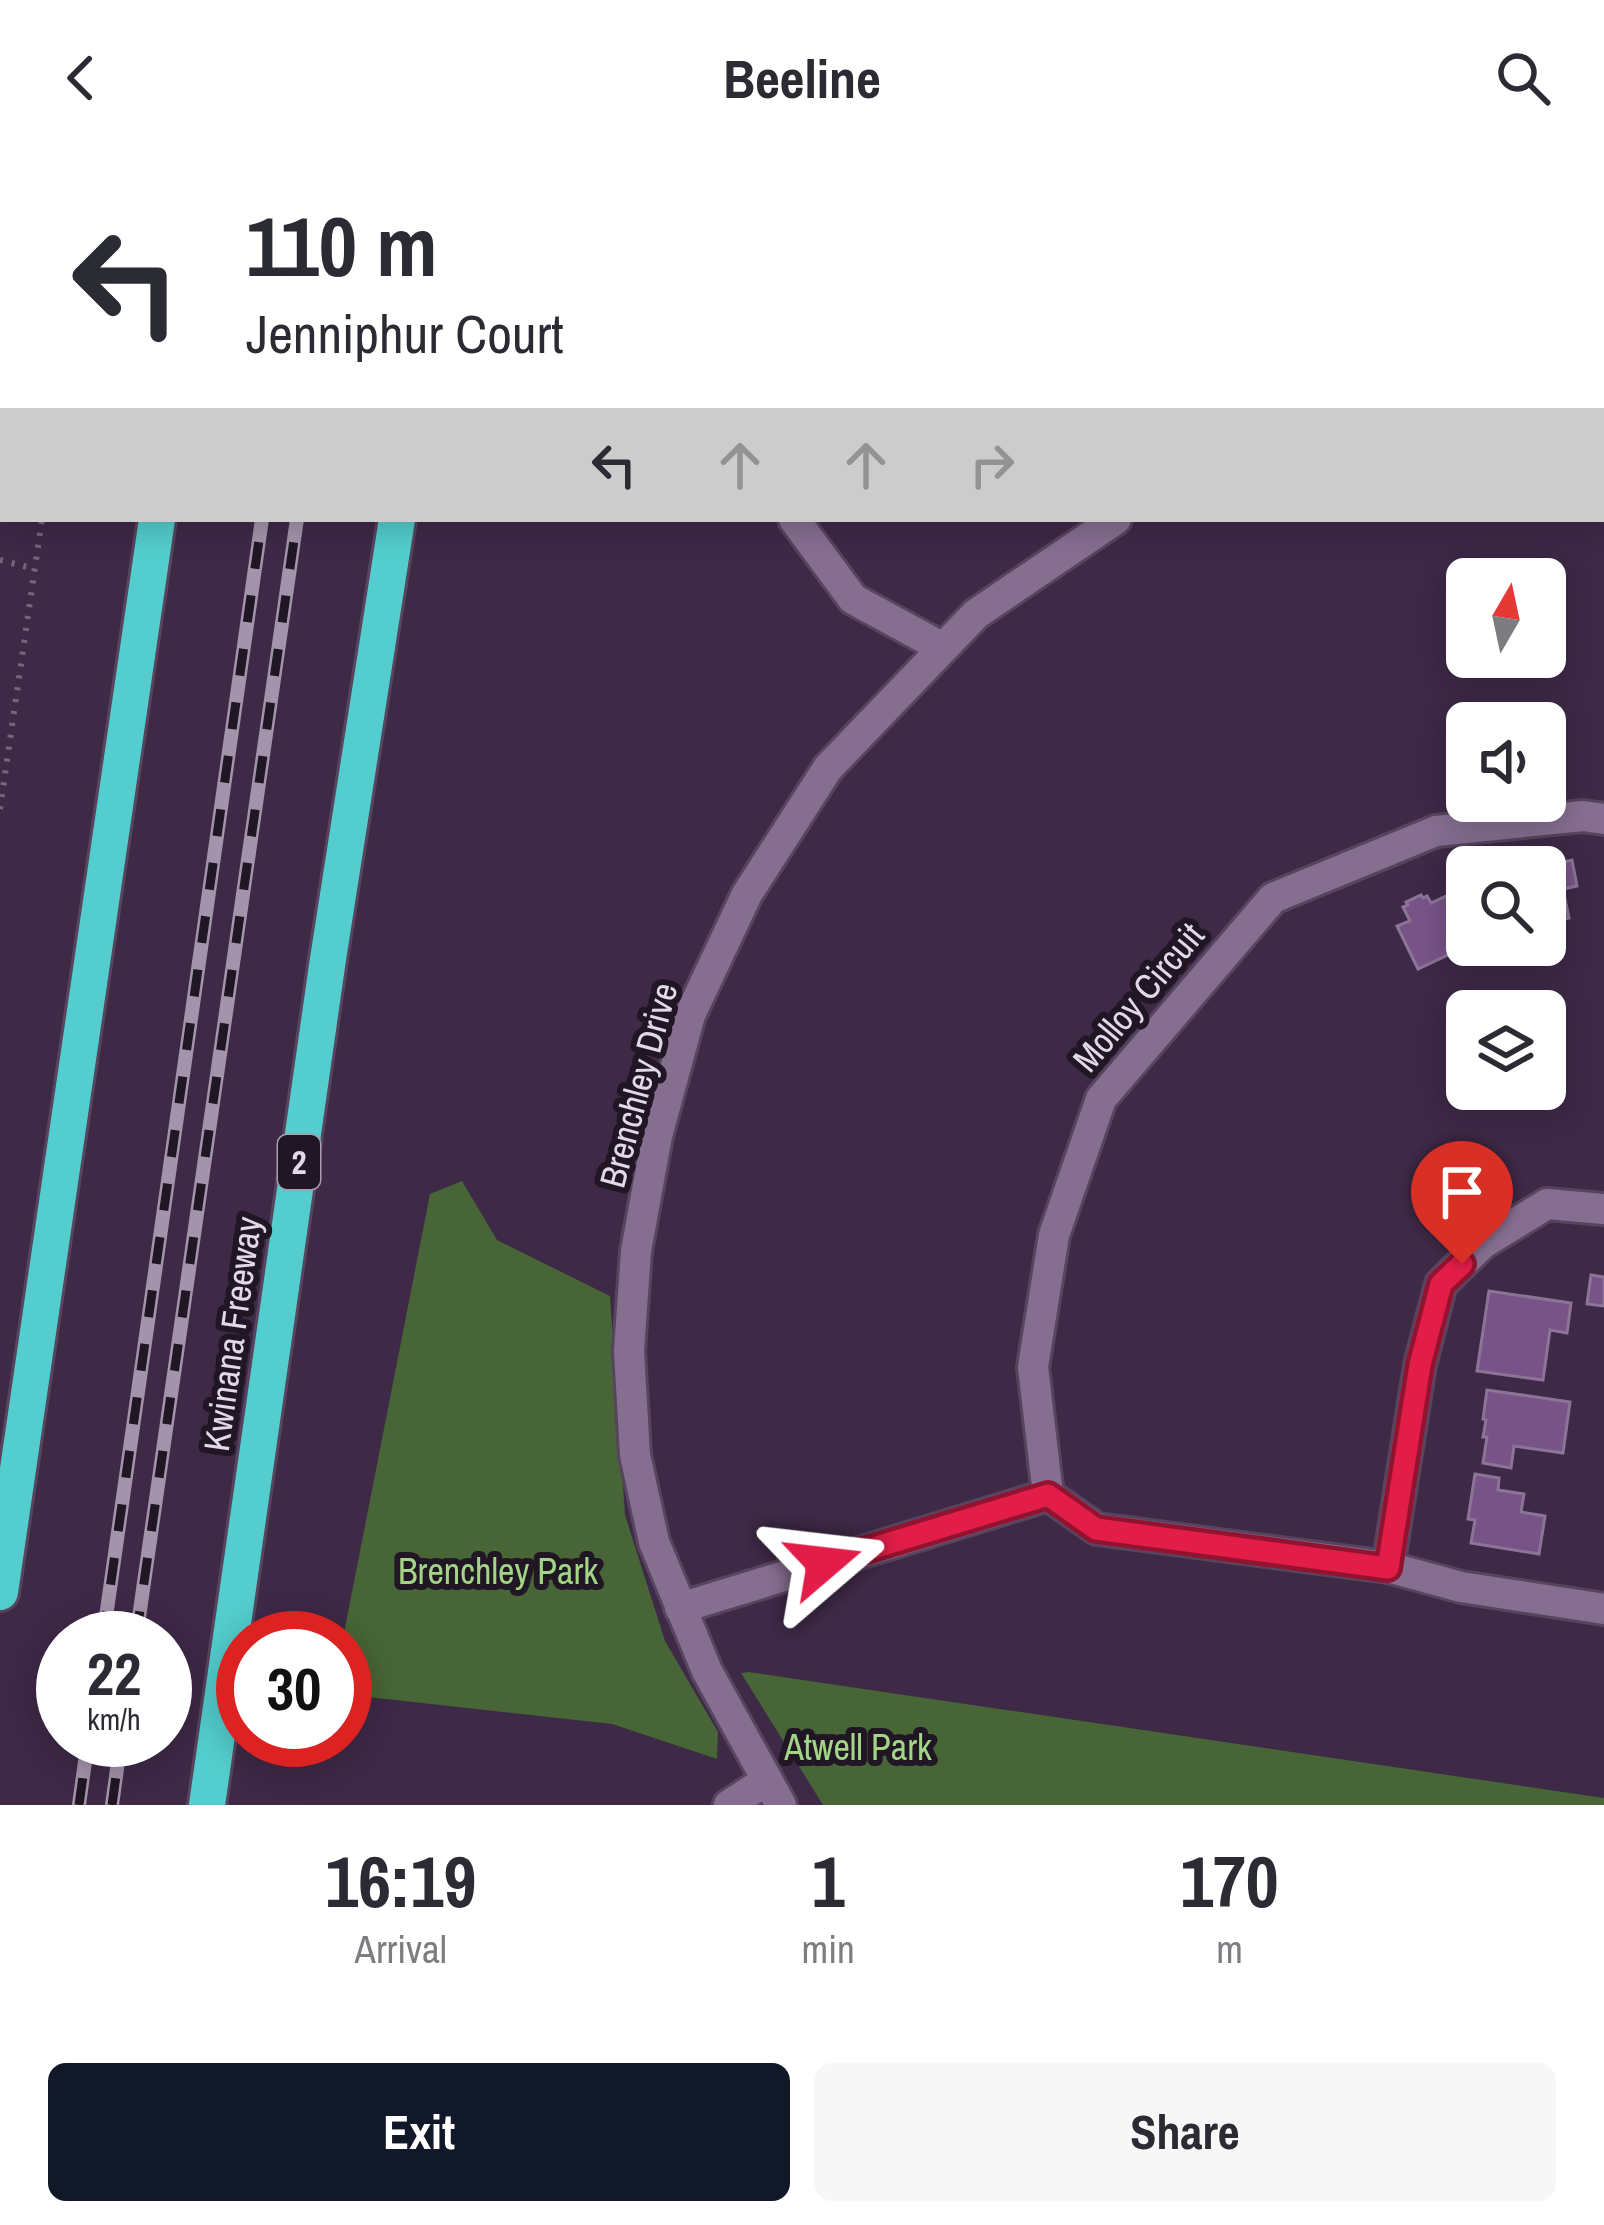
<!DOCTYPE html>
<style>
:root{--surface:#fff;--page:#f7f7f7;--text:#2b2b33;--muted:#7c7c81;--accent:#111827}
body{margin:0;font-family:"Archivo Narrow",sans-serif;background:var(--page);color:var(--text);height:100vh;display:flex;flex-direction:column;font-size:45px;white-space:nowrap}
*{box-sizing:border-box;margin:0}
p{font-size:39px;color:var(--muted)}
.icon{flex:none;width:66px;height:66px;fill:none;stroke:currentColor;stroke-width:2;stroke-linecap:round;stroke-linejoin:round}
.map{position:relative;height:1649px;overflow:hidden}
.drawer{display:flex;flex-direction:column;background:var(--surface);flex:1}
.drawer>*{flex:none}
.guide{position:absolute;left:0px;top:0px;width:1605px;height:366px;box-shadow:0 6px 30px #0003;background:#fff;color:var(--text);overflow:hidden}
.needle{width:78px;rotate:9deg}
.buttons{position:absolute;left:1446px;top:402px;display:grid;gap:24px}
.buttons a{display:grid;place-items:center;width:120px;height:120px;border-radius:18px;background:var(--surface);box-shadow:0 6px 30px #0003;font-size:60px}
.speed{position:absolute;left:36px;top:1455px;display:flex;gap:24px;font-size:60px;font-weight:700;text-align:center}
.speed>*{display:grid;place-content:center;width:156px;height:156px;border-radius:50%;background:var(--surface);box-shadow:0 6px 30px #0003;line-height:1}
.speed small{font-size:30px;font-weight:400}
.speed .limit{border:18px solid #d22;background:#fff;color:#111}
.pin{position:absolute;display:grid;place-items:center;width:102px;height:102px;color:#fff;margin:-123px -51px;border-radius:50% 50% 50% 0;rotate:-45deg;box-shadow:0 0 12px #0007}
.pin .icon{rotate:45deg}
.me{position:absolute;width:132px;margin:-66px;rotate:73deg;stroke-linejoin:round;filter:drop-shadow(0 0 9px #0008)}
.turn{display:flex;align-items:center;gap:42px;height:252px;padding:0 48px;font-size:54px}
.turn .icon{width:156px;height:156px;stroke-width:2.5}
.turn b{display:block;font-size:84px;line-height:102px}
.lanes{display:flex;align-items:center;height:114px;padding:0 48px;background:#0003;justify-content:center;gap:60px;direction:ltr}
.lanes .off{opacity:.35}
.eta{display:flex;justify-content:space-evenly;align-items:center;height:204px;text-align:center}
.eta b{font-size:72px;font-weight:700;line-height:84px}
.cta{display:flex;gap:24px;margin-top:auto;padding:24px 48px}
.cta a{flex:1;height:138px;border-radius:18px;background:var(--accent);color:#fff;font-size:48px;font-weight:700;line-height:138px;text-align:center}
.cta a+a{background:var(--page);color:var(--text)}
header{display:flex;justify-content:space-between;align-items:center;height:156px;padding:0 48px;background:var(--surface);font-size:54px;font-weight:700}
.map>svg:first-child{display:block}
.green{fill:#476536}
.building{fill:#775387;stroke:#8c7497;stroke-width:3}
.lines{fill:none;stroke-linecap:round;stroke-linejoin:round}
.lane-casing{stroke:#57445e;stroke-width:22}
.street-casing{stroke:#57445e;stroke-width:36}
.secondary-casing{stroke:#57445e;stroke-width:36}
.highway-casing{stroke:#57445e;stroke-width:42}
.path{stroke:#77657f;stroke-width:6;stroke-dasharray:3 9;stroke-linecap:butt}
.lane{stroke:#866e91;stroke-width:16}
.street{stroke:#866e91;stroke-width:30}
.secondary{stroke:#866e91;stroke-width:30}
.highway{stroke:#53cdcd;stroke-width:36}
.rail-casing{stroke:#a494ab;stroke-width:14}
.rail{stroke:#201624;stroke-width:9;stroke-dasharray:27;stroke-linecap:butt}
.route-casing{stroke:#92132f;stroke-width:30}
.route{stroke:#e11d48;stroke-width:21}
.labels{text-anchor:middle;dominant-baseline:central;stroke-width:12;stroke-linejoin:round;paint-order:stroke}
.shield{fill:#201624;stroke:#a99daf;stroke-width:3}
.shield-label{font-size:33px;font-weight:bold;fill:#e4d7ea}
.street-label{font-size:36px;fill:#e4d7ea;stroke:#201624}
.park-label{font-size:36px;fill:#a2d686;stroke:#201624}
</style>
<header><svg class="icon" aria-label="back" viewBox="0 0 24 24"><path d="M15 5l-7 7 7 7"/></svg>Beeline<svg class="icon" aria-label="search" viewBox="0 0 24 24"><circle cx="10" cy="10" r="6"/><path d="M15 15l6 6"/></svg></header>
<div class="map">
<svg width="1604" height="1649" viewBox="0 0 1604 1649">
<rect width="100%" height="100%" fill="#3e2947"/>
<g class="green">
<polygon points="462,1025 497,1084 610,1140 625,1359 665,1485 718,1576 717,1603 612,1568 359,1540 345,1534 345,1482 343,1482 430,1038"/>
<polygon points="749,1516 1604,1642 1604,1649 823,1649 741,1517"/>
</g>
<g class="building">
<polygon points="1572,704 1577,730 1563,733 1569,762 1545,767 1545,711 1541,711"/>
<polygon points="1467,730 1469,789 1418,813 1397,770 1410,765 1403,751 1408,749 1406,746 1421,739 1423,742 1427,740 1431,747"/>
<polygon points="1591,1119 1604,1121 1604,1150 1587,1148"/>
<polygon points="1489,1135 1571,1147 1567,1177 1550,1174 1543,1224 1477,1215"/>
<polygon points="1487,1234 1570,1246 1563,1297 1514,1290 1511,1312 1483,1307 1487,1281 1483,1281 1486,1264 1483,1263"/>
<polygon points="1475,1318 1499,1322 1498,1334 1524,1338 1521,1356 1545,1360 1539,1398 1471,1387 1475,1364 1468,1363"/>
</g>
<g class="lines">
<defs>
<polyline id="lane" points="858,0 861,3"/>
<g id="street">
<polyline points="794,363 853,443 943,492"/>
<polyline points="1604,663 1583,660 1436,675 1273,742 1101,943 1054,1079 1033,1211 1048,1339 1097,1373 1388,1411 1461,1431 1604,1453"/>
<polyline points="1388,1411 1420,1209 1441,1128 1482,1088 1547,1048 1604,1053"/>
<polyline points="680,1452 1048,1339"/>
<polyline points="729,1649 766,1625"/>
</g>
<g id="secondary">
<polyline points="1602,236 1604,236"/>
<polyline points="781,1649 707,1515 654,1386 635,1299 629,1195 636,1095 657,980 690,859 747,738 828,612 976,458 1116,363"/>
</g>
<g id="highway">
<polyline points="209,3 209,0"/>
<polyline points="453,3 453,0"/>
<polyline points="0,1436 157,363"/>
<polyline points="207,1649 328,803 397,363"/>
</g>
</defs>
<use href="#lane" class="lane-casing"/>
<use href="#street" class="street-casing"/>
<use href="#secondary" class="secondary-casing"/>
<use href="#highway" class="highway-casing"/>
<g class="path">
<polyline points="97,3 97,0"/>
<polyline points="0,404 35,413"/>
<polyline points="0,653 42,363"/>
</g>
<use href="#lane" class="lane"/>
<use href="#street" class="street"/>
<use href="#secondary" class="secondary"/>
<use href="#highway" class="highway"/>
<defs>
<g id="rail">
<polyline points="314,3 314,0"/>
<polyline points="349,3 349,0"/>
<polyline points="103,1482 262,363"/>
<polyline points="136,1482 297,363"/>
<polyline points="79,1649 88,1584"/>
<polyline points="112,1649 121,1584"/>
</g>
</defs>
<use href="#rail" class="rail-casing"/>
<use href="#rail" class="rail"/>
</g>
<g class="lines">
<defs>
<polyline id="route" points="824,1407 1048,1339 1096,1373 1388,1412 1420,1209 1441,1128 1462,1108"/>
</defs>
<use href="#route" class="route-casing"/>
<use href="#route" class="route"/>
</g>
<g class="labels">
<rect class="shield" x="278" y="979" width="42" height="54" rx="9"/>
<g class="shield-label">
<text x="299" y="1006">2</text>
</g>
<g class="street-label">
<text transform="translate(1138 841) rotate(-50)">Molloy Circuit</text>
<text transform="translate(638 929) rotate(-75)">Brenchley Drive</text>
<text transform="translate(232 1178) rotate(-82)">Kwinana Freeway</text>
</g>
<g class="park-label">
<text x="498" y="1415">Brenchley Park</text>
<text x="858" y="1591">Atwell Park</text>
</g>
</g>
</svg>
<div class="buttons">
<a><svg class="needle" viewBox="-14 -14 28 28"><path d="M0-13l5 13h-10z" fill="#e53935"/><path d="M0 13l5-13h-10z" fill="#7c7c81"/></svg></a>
<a><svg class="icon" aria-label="sound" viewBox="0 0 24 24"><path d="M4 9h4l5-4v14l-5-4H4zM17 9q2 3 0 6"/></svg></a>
<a><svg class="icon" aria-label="search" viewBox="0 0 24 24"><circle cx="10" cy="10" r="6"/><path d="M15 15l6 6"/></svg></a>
<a><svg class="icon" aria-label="layers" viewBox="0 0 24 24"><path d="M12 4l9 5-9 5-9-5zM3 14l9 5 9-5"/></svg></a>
</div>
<div class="speed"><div>22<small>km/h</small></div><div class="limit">30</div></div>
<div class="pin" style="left:1462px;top:1108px;background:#d93025"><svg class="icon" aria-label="arrive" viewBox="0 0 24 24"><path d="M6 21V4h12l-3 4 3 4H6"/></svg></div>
<svg class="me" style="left:824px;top:1407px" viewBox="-20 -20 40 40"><path d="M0-17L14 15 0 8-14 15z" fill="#e11d48" stroke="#fff" stroke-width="4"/></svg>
<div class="guide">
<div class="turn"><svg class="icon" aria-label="left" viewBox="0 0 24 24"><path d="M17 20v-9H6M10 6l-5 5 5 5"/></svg><div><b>110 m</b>Jenniphur Court</div></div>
<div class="lanes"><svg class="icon" aria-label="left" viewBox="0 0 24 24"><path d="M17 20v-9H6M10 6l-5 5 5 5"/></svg><svg class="icon off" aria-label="ahead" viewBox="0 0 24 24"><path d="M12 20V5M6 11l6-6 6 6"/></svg><svg class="icon off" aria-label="ahead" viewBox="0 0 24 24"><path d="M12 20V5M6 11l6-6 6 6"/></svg><svg class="icon off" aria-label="right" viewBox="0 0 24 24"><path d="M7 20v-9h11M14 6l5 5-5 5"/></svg></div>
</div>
</div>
<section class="drawer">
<div class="eta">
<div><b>16:19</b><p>Arrival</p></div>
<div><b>1</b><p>min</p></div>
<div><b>170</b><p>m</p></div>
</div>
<div class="cta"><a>Exit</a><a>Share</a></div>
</section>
